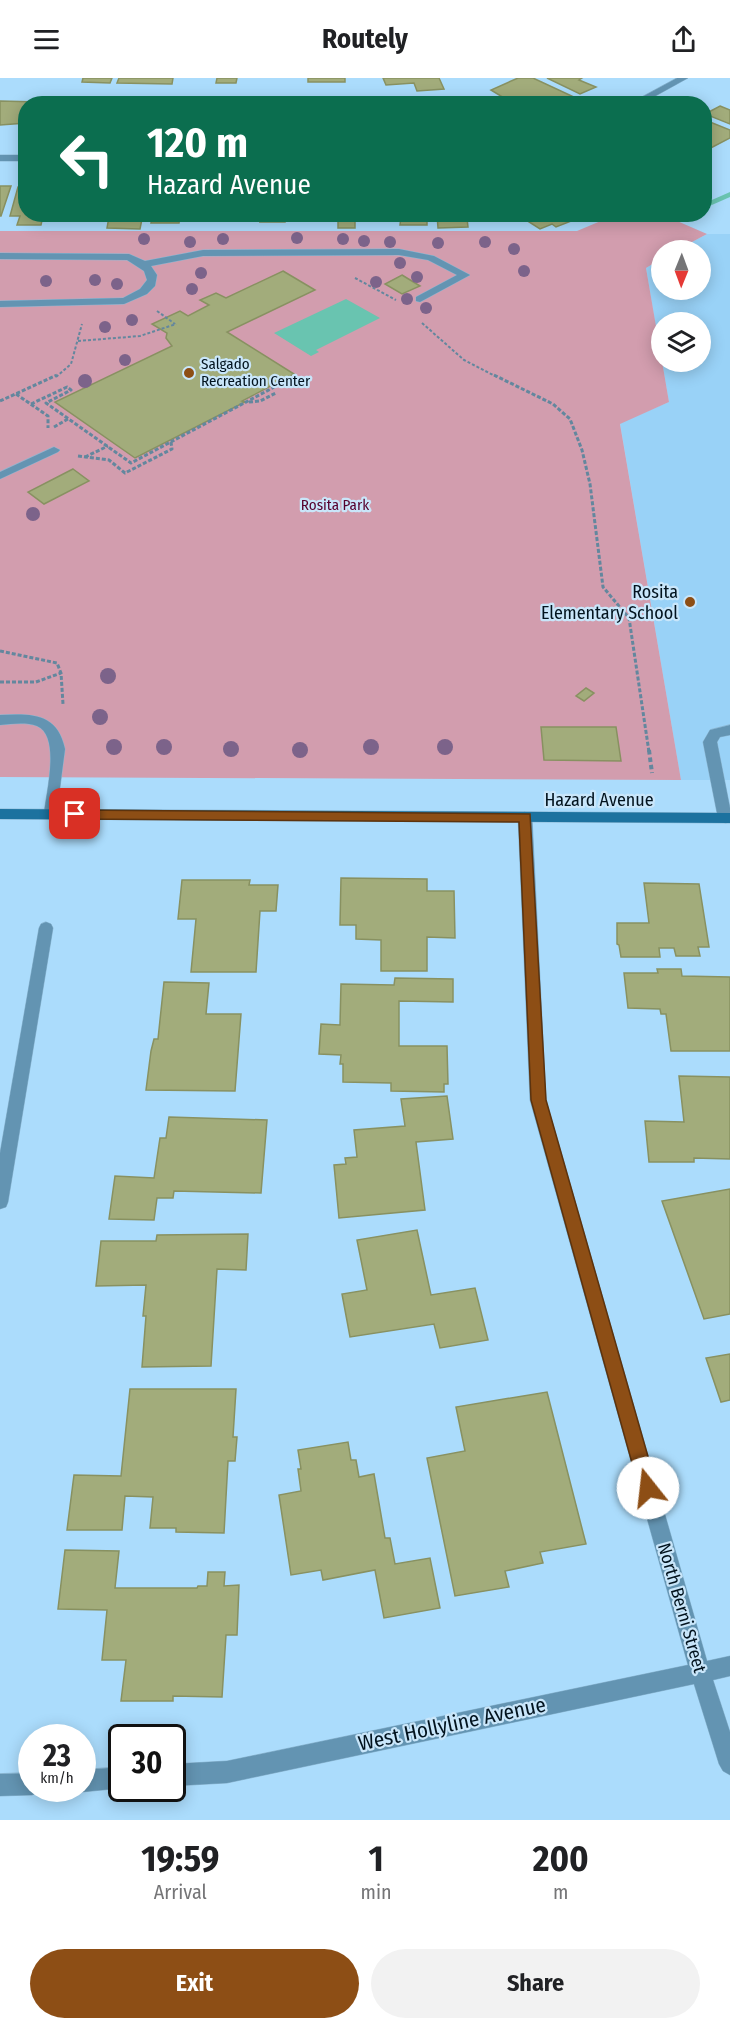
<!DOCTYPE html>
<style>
:root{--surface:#fff;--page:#f2f2f2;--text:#202124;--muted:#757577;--accent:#8d4e15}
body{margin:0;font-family:"Fira Sans Condensed",sans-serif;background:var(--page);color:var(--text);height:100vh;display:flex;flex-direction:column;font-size:22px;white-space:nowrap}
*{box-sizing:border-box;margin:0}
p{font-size:20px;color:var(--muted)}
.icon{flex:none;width:33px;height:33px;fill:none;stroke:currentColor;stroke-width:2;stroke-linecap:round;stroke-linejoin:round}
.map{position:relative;height:1742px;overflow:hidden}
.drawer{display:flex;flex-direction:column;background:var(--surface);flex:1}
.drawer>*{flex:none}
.hud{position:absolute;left:18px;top:18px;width:694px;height:126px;border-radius:24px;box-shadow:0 3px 15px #0003;background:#0b6e4f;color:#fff;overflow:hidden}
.needle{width:39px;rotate:181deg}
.tools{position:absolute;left:651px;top:162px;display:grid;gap:12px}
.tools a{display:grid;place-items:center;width:60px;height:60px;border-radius:50%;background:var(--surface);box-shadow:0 3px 15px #0003;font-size:30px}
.speed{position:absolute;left:18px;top:1646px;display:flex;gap:12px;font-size:30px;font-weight:700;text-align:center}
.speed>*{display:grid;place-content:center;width:78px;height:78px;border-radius:50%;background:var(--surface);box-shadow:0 3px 15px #0003;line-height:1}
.speed small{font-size:15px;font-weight:400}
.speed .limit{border:3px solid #111;border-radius:9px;background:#fff;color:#111}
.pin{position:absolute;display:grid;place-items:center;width:51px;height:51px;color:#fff;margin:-26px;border-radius:12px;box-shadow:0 3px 9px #0006}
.me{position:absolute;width:66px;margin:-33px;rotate:344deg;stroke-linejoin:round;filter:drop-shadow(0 0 4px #0008)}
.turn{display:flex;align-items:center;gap:21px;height:126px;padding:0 30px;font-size:27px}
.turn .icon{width:78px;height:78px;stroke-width:2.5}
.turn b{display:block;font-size:42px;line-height:51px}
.eta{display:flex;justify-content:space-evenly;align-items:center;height:102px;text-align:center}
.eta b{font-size:36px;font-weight:700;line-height:42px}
.primary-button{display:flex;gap:12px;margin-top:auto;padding:12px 30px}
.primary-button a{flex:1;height:69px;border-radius:36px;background:var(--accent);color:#fff;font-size:24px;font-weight:700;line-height:69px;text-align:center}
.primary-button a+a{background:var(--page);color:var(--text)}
header{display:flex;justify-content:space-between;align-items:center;height:78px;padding:0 30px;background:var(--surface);font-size:27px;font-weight:700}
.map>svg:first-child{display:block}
.built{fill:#99d2f7}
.green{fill:#d29dae}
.water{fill:#69c4b0}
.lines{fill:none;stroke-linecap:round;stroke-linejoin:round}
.stream{fill:#69c4b0;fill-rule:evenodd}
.building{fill:#a2ac7b;stroke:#889161;stroke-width:1.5}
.lane-casing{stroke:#8db8d4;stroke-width:1}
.street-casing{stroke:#8db8d4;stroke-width:1}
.secondary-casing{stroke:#8db8d4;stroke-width:1}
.path-far2{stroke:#63879e;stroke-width:2;stroke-dasharray:3 2;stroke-linecap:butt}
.path-far1{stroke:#63879e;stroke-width:3;stroke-dasharray:4 2;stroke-linecap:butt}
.path{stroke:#63879e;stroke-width:4;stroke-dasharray:4.5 3;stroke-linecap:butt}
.lane{fill:#6394b2;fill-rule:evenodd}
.street{fill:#6394b2;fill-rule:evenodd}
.secondary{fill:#1c729f;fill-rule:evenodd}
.tree{fill:#7c638a}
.route{fill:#8d4e15;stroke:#5c330e;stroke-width:1.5}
.poi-dot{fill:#8d4e15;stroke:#c9e6fa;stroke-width:2}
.labels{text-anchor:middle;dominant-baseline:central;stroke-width:4.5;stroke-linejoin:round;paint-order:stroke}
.far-poi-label{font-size:15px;fill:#02131e;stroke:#c9e6fa;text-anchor:start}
.far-park-label{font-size:15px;fill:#56002d;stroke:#c9e6fa}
.poi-label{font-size:18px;fill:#02131e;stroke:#c9e6fa;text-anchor:end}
.street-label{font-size:18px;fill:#02131e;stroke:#c9e6fa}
.near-street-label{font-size:21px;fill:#02131e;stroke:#c9e6fa}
</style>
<header><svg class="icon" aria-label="menu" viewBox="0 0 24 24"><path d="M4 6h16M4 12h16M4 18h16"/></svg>Routely<svg class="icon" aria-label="share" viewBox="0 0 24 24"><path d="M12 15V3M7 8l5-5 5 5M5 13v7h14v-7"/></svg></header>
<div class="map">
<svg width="730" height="1742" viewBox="0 0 730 1742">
<rect width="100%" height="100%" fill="#abdcfc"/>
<polygon class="built" points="707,156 730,156 730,702 681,702 620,345 669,324 662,284 700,284 700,244 662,244 661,279 646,190 661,181 662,212 700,212 700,172 677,172"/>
<polygon class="green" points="661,136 707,156 677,172 662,172 661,181 646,190 669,324 620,346 681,702 0,699 0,153 577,153 615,137"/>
<polygon class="water" points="346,221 380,240 316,272 319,274 311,278 274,255"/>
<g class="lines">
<g class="stream">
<polygon points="730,114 730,119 705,130 705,125"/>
<polygon points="681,136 691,136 679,144 673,144 673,140"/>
</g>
</g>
<g class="building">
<polygon points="83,0 112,0 110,5 82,4"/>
<polygon points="119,0 173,0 172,6 117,5"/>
<polygon points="217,0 237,0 236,5 216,5"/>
<rect x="308" y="0" width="37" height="4"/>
<polygon points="383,0 439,0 444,11 417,13 414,5 386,7"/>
<polygon points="518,0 533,0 576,20 563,26 544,19 530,26 514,26 491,12"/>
<polygon points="547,0 582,0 579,2 596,9 580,16"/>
<polygon points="0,23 39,24 26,26 26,45 0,47"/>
<polygon points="720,28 730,32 730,46 705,36"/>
<polygon points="705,42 730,52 730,60 705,73"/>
<polygon points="0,108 11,108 1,138 0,138"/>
<polygon points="18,109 26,109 26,136 72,136 72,138 43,138 41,147 17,147 20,138 10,138"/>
<polygon points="82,136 143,136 140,151 107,150 109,139 81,138"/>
<polygon points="153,136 214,136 213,139 180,139 179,145 151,145"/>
<polygon points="222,136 285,136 285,144 260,144 261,141 221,141"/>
<polygon points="294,136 355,136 355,150 338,150 338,139 294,139"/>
<polygon points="366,136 427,136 427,147 400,147 401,139 366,139"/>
<polygon points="437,136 498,136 498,140 467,140 468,149 438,150"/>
<polygon points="532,136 589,136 556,149 552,146 540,151 523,140"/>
<polygon points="283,193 315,212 227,254 294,296 242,323 245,324 135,380 55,324 172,268 166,260 167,255 152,246 180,233 188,238 209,227 200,222 216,215 226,220"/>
<polygon points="402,197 420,208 402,216 385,206"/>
<polygon points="73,391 89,403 44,426 28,414"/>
<polygon points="586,610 594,615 584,623 576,618"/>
<polygon points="541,649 616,649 621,683 544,682"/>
<polygon points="341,800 427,801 427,813 454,813 455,860 427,859 427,893 381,893 381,862 356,861 356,847 340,847"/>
<polygon points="182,802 250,802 249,807 278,807 276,833 260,833 256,894 191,894 196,841 178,841"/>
<polygon points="644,805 699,806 709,869 698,869 700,878 676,878 674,870 659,870 660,879 621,879 619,867 617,866 617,845 649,845"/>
<polygon points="657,891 681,891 682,898 730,899 730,973 671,973 666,936 661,936 660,931 628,930 624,895 658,895"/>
<polygon points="395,900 453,901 453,924 399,923 399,968 447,968 448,1006 444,1006 444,1014 391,1013 391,1005 343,1004 343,986 340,986 341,977 319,976 321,946 340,947 341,906 394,907"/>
<polygon points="164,904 209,905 206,936 241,936 235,1013 146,1012 151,973 154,961 158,961"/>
<polygon points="679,998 730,999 730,1081 694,1080 694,1084 649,1084 645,1043 684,1044"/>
<polygon points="447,1018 453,1061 416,1064 425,1132 339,1140 334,1087 346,1086 345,1080 357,1079 354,1052 405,1048 401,1021"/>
<polygon points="169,1039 267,1042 261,1115 174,1113 173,1120 157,1120 154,1142 109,1141 115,1098 154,1100 160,1060 166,1060"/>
<polygon points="730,1111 730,1236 704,1241 662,1123"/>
<polygon points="417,1152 431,1217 475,1210 488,1262 440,1270 434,1246 350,1259 342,1216 367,1212 357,1162"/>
<polygon points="248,1156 246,1192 217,1191 211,1288 142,1289 146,1238 143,1238 146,1207 96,1208 101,1163 156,1163 157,1157"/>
<polygon points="730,1276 730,1322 721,1324 706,1280"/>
<polygon points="130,1311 236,1311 233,1359 237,1359 235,1383 228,1383 224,1455 176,1454 176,1450 150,1450 153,1419 125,1418 122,1452 67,1452 74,1397 121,1398"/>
<polygon points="547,1314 586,1466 540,1474 543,1485 505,1493 509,1509 455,1518 427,1380 465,1373 456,1329"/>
<polygon points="348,1364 351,1382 356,1382 359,1399 374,1396 385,1460 390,1460 395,1486 430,1480 440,1530 384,1540 375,1492 323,1502 321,1492 291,1497 279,1417 301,1413 298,1391 301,1391 298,1372"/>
<polygon points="65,1472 119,1473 115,1510 197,1510 198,1508 207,1508 208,1494 225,1494 224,1508 239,1507 237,1557 226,1557 222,1619 173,1618 173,1623 121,1623 126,1582 102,1582 107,1532 58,1531"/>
</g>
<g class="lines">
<defs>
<g id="lane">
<polygon points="399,171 434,178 470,197 420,224 416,223 416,219 457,197 428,182 399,177 203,178 151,188 157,197 155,208 147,216 124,226 0,229 0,223 123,220 140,211 147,202 144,193 127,182 0,181 0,175 129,176 145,183 203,172"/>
<path d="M0,637C31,636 57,634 65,671L56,740H46L44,736C46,715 61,658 37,648C26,644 12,646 0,647Z"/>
<polygon points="730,647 730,657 720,659 717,664 730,730 730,744 725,745 718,740 703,664 710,652"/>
</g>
<g id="street">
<polygon points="677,0 688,0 641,26 629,26"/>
<rect x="0" y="77" width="26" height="6"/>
<polygon points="54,369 60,372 58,374 0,401 0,394"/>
<polygon points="525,734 532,739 546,1022 707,1583 730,1578 730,1598 713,1602 730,1654 730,1697 723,1693 719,1686 694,1606 227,1705 172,1708 172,1686 227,1683 688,1587 530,1022 518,739"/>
<polygon points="46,844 51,846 53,850 8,1124 6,1129 0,1131 0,1075 39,850 41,846"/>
<polygon points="122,1689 122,1710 123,1710 82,1714 75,1710 82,1710 82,1692"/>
<polygon points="32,1695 32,1710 41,1710 40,1714 32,1717 0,1718 0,1696"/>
</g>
<polygon id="secondary" points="0,731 730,735 730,745 0,741"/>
</defs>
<use href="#lane" class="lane-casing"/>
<use href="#street" class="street-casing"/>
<use href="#secondary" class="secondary-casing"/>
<g class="path-far2">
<polyline points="355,200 396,222"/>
<polyline points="157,233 175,246"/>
<polyline points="422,245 464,282 497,299"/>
<polyline points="78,263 140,258 176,246"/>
<polyline points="56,299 71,286 82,246"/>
<polyline points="294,299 297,297"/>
</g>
<g class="path-far1">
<polyline points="494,297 553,326 570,341 582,372 590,406 603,509 629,540 649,674"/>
<polyline points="16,316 48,338 48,350"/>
<polyline points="0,323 57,297"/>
<polyline points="249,324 260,323 276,315"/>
<polyline points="31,326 67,309 71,312 46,325 131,385 297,297"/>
<polyline points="54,349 68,341"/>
<polyline points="78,378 109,382 125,395 172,371 171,364"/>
<polyline points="85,379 108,368"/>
<polyline points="0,573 57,585 61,595 63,626"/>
<polyline points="0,604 36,604 61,595"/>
</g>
<polyline class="path" points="649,672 652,695"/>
<use href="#lane" class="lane"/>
<use href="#street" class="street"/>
<use href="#secondary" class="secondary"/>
</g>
<g class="tree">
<circle cx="297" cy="160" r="6"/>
<circle cx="144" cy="161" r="6"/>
<circle cx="223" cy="161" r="6"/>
<circle cx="343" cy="161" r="6"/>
<circle cx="364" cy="163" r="6"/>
<circle cx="190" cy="164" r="6"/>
<circle cx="390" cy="164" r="6"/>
<circle cx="485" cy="164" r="6"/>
<circle cx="438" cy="165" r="6"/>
<circle cx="514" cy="171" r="6"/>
<circle cx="400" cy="185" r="6"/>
<circle cx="524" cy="193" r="6"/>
<circle cx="201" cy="195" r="6"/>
<circle cx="417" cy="199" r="6"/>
<circle cx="95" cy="202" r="6"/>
<circle cx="46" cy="203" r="6"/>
<circle cx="376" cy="204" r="6"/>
<circle cx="117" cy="206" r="6"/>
<circle cx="192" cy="211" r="6"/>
<circle cx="407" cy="221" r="6"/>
<circle cx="426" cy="230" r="6"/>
<circle cx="132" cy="242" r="6"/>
<circle cx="105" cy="249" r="6"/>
<circle cx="125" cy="282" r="6"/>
<circle cx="85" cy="303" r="7"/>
<circle cx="33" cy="436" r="7"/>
<circle cx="108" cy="598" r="8"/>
<circle cx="100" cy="639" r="8"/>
<circle cx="114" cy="669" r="8"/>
<circle cx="164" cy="669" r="8"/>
<circle cx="371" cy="669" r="8"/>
<circle cx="445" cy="669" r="8"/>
<circle cx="231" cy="671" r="8"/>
<circle cx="300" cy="672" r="8"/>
</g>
<polygon class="route" points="75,732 530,736 546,1022 657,1410 654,1417 648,1419 642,1417 639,1410 531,1022 519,744 75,741 68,736"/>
<g class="poi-dot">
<circle cx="189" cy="295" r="6"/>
<circle cx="690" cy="524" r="6"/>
</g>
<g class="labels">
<g class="far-poi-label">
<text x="201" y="286">Salgado<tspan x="201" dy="17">Recreation Center</tspan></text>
</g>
<g class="far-park-label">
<text x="335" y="427">Rosita Park</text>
</g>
<g class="poi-label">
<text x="678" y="514">Rosita<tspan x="678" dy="21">Elementary School</tspan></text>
</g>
<g class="street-label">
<text x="599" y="722">Hazard Avenue</text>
<text transform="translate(682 1530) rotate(74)">North Berni Street</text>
</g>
<g class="near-street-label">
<text transform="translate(452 1646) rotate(-12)">West Hollyline Avenue</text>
</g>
</g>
</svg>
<div class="tools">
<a><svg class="needle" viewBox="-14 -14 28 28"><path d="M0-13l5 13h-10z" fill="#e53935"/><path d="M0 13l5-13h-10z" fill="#757577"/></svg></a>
<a><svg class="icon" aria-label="layers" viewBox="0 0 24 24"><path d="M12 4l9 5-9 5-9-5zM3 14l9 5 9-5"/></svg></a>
</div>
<div class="speed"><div>23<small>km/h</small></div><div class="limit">30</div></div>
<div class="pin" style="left:75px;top:736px;background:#d93025"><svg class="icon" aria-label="arrive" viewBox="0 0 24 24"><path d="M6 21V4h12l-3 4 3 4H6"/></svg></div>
<svg class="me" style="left:648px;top:1410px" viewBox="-20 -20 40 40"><circle r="19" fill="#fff"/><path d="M0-13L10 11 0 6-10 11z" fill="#8d4e15"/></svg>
<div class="hud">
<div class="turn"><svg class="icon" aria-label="left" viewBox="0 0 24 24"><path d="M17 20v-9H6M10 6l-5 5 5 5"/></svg><div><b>120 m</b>Hazard Avenue</div></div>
</div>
</div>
<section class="drawer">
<div class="eta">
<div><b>19:59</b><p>Arrival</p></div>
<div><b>1</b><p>min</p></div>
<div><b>200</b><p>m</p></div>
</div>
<div class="primary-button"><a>Exit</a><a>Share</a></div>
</section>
